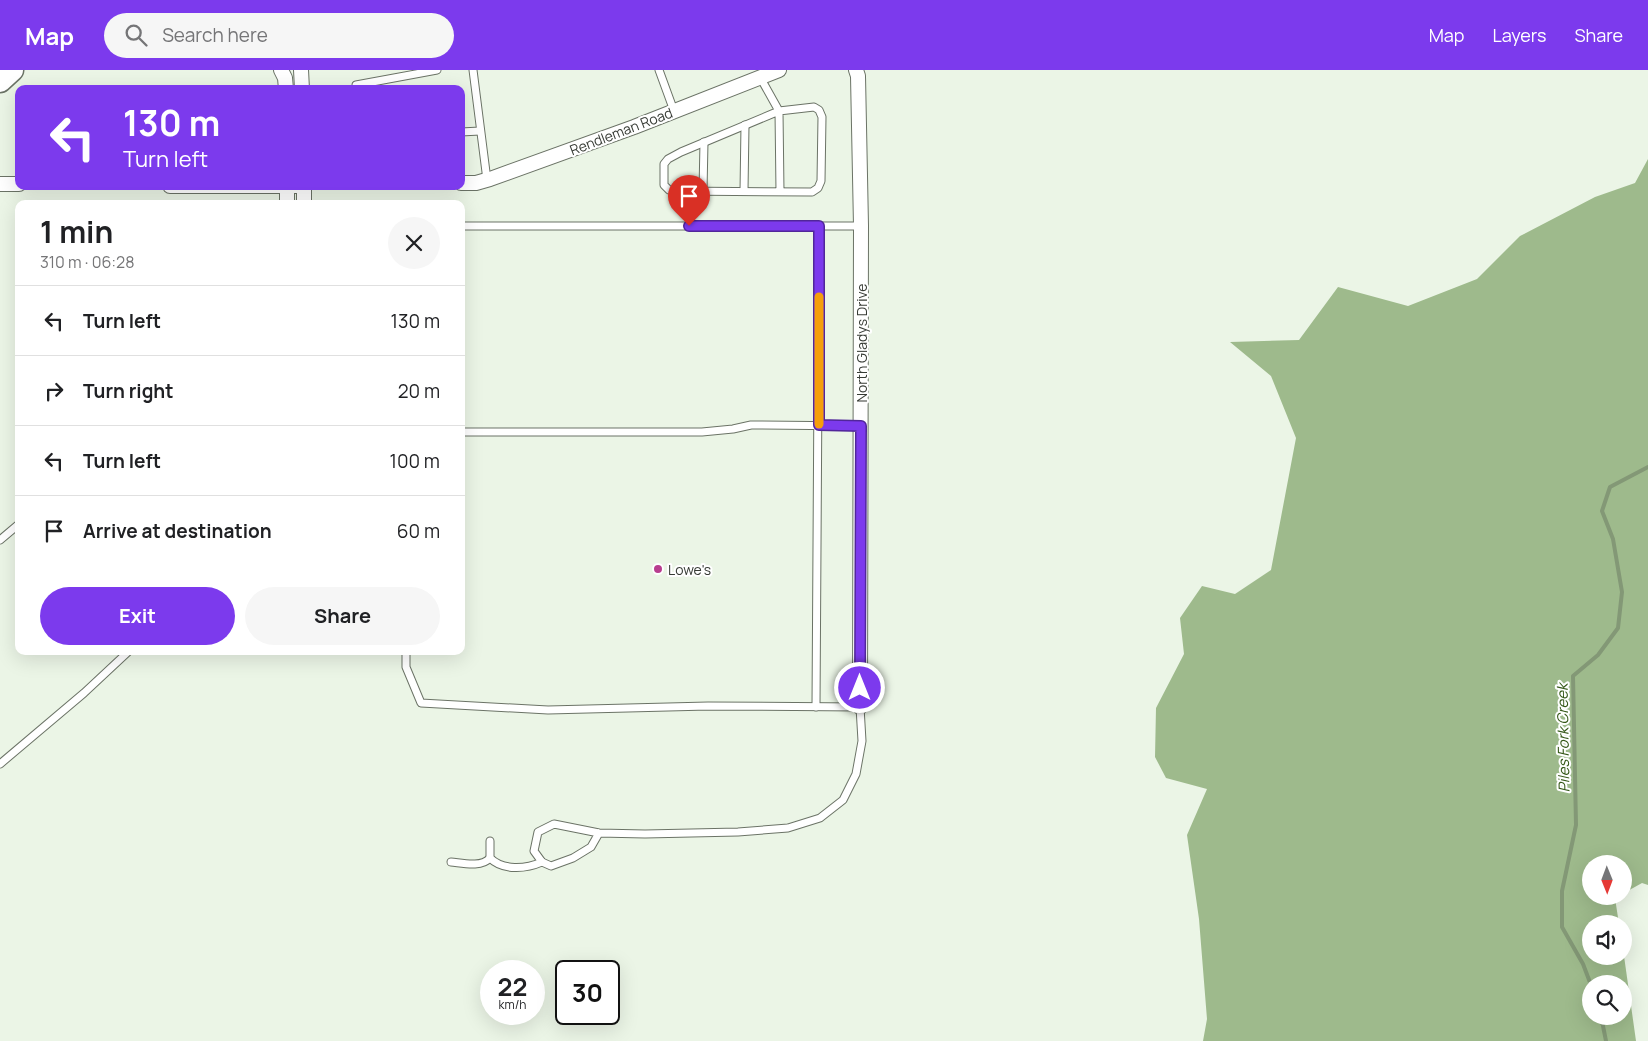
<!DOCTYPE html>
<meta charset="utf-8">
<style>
:root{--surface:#fff;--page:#f6f6f6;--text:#202124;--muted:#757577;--line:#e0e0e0;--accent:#7c3aed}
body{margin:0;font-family:Manrope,sans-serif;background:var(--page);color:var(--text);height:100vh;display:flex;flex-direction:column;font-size:19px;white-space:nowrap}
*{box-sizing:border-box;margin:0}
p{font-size:16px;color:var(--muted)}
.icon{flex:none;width:28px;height:28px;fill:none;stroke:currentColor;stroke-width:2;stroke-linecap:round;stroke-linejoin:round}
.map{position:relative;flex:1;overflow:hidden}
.side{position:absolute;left:15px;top:130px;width:450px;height:455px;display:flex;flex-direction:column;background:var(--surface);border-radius:10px;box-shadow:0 5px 20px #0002}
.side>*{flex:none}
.hud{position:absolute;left:15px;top:15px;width:450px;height:105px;border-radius:10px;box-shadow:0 5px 20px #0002;background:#7c3aed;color:#fff;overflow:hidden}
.needle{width:32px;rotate:179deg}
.buttons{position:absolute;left:1582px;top:785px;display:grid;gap:10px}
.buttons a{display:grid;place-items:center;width:50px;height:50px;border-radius:50%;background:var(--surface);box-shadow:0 5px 20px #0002;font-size:25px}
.speed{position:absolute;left:480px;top:890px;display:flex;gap:10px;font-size:25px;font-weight:700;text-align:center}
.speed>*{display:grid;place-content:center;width:65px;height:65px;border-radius:50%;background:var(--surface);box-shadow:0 5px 20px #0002;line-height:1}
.speed small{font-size:12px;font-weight:400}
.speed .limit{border:2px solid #111;border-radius:8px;background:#fff;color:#111}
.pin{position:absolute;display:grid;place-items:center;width:42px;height:42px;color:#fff;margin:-51px -21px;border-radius:50% 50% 50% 0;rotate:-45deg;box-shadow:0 0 5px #0007}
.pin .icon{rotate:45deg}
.me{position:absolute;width:55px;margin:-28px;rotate:0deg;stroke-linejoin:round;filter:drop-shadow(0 0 4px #0008)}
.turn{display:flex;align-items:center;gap:18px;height:105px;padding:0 25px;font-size:22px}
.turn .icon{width:65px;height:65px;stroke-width:2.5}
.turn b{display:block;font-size:35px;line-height:42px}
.round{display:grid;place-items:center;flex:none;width:52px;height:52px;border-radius:26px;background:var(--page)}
.overview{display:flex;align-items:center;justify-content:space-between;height:85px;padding:0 25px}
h1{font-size:30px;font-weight:700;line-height:38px}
.primary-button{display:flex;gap:10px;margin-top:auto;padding:10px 25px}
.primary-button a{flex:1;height:58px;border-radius:30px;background:var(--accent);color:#fff;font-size:20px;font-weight:700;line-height:58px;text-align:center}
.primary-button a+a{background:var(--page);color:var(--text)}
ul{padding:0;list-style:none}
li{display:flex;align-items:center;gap:15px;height:70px;padding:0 25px;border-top:1px solid var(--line)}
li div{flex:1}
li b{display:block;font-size:19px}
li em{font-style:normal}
header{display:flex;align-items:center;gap:30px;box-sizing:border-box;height:70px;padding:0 25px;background:var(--accent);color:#fff}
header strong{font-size:24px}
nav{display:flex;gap:28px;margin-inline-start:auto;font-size:18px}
.search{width:350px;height:45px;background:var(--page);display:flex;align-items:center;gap:12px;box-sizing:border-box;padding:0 18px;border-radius:28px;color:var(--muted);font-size:19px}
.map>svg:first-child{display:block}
.forest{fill:#9eba8c;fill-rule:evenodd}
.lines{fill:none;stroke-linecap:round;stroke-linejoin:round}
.stream{stroke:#839876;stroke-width:4}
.service-casing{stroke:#6b7366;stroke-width:9}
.minor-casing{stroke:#6b7366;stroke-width:16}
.trunk-casing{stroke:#6b7366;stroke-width:25}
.service{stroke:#fff;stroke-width:7}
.minor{stroke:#fff;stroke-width:14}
.trunk{stroke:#fff;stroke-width:22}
.route-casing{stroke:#51269a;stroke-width:12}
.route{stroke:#7c3aed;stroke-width:9}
.slow{stroke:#f59e0b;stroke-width:9}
.poi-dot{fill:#b83d8f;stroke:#fff;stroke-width:2}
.labels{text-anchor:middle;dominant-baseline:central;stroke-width:4;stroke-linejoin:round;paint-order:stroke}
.street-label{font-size:14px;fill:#373b35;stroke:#fff}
.poi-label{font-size:14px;fill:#373b35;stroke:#fff;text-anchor:start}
.water-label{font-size:15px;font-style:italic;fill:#355818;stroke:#fff}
</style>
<header>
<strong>Map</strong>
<div class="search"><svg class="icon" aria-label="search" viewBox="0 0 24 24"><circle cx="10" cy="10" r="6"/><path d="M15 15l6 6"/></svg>Search here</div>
<nav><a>Map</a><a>Layers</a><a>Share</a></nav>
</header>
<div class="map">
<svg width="1648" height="971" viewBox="0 0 1648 971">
<rect width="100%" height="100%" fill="#ebf5e6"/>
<path class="forest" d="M1648,89V815L1642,813L1624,823V794H1591V826H1618L1615,828L1619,854H1591V886H1624L1636,971H1203L1207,949L1199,849L1187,765L1207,719L1166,708L1155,687L1156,638L1184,584L1180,548L1202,516L1235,524L1271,500L1296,368L1271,306L1230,272L1299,270L1338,217L1408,236L1477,209L1520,166L1595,127L1635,113ZM1591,914H1624V946H1591Z"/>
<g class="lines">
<g class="stream">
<polyline points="1591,915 1583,894 1562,857 1562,821 1576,755 1573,606 1598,585 1618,558 1622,522 1613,469 1602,441 1610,417 1648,397"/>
<polyline points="1601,946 1606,971"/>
</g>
<defs>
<g id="service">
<polyline points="473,0 487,110"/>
<polyline points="659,0 674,41"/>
<polyline points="760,7 779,41 814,37 819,40 822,47 821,111 818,118 812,122 676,121 669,120 664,115 664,94 668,89 681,82 779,41 780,122"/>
<polyline points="356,19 356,15 437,0"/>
<polyline points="461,62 480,61"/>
<polyline points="703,121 704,72"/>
<polyline points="744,121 745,55"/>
<polyline points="461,156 861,156"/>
<polyline points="461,362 702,362 733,359 751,355 861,356"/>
<polyline points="0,470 19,454"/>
<polyline points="406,581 406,597 421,633 548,640 708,636 860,637 862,671 856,704 843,730 820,748 788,758 738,762 645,764 599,763 554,754 538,762 534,781 542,792 551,796 573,788 591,777 599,763"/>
<polyline points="816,637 819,156"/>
<polyline points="0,694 84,623 129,581"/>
<path d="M490,771V788C503,801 526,799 542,792"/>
<path d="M451,792C462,793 481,798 490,788"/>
</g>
<g id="minor">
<polyline points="281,0 285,8 286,19"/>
<polyline points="301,0 302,19"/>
<polyline points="856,0 858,6 861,156 860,637"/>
<polyline points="461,113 476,113 490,109 634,57 779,0"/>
<polyline points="0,114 19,114"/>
<polyline points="170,116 297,116"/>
<polyline points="287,134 287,116"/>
<polyline points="304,134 304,116"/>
</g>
<polyline id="trunk" points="0,11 12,0"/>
</defs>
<use href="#service" class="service-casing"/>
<use href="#minor" class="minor-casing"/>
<use href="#trunk" class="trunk-casing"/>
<use href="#service" class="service"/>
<use href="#minor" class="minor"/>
<use href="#trunk" class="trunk"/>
</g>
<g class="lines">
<defs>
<polyline id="route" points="689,156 819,156 819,355 861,356 860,618"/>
</defs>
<use href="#route" class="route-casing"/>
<use href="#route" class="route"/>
<polyline class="slow" points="819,354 819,227"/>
</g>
<circle class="poi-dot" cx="658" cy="499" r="5"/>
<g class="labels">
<g class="street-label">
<text transform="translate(621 61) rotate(-21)">Rendleman Road</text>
<text transform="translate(861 273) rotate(-90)">North Gladys Drive</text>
</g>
<g class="poi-label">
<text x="668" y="499">Lowe's</text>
</g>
<g class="water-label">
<text transform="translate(1563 668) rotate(-91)">Piles Fork Creek</text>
</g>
</g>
</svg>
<div class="buttons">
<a><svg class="needle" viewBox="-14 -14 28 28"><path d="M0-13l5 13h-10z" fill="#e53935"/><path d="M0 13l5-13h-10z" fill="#757577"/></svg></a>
<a><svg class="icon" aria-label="sound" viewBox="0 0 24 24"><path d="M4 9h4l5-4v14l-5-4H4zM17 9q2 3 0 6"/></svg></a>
<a><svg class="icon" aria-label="search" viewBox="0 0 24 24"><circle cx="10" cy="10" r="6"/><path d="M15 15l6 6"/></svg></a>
</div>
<div class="speed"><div>22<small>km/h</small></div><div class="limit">30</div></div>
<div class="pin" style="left:689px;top:156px;background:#d93025"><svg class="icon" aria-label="arrive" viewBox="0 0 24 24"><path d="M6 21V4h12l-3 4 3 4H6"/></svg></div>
<svg class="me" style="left:860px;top:618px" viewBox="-20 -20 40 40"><circle r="17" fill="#7c3aed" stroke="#fff" stroke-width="3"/><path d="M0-11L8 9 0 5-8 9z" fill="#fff"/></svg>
<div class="hud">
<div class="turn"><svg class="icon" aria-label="left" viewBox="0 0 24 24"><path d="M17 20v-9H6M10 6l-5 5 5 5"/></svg><div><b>130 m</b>Turn left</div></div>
</div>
<section class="side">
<div class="overview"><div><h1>1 min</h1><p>310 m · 06:28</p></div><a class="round"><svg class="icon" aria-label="close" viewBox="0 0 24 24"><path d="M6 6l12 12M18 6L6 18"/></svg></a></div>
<ul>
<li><svg class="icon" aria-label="left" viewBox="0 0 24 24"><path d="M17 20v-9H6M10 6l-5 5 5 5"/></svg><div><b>Turn left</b></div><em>130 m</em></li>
<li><svg class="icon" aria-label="right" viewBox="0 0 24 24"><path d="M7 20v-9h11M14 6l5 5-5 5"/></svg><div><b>Turn right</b></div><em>20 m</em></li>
<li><svg class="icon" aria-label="left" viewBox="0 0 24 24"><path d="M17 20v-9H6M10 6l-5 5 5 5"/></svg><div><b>Turn left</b></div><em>100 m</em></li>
<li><svg class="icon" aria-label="arrive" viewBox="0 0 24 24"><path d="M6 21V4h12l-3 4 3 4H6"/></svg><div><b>Arrive at destination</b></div><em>60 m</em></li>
</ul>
<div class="primary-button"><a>Exit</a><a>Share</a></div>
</section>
</div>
